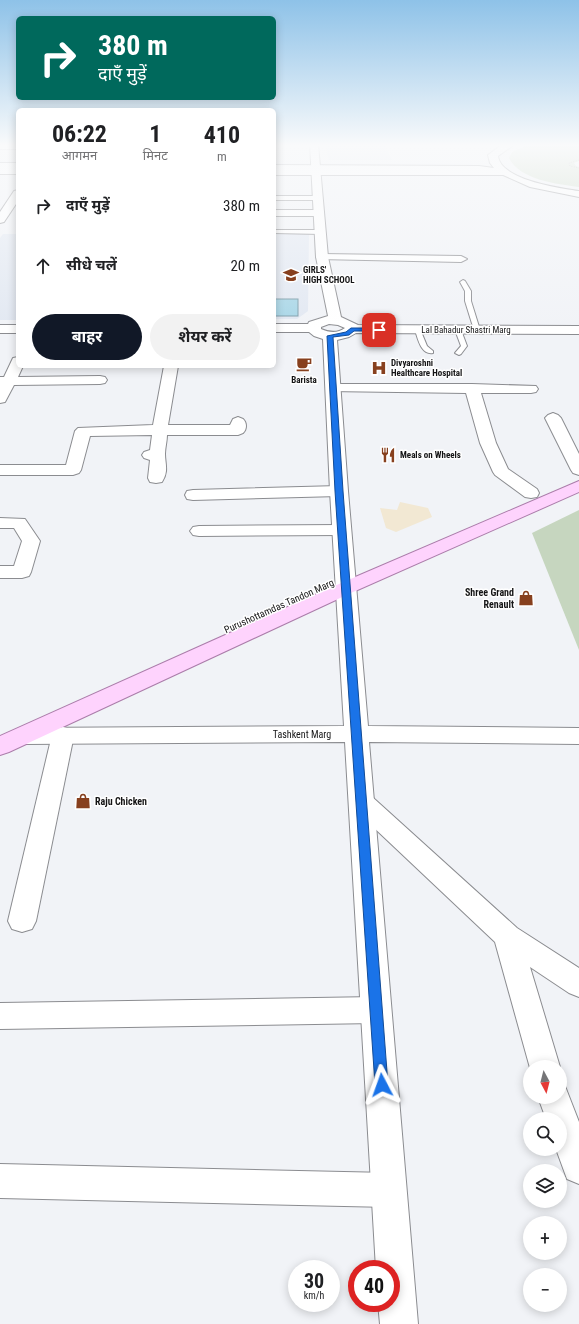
<!DOCTYPE html>
<html lang="hi">
<meta charset="utf-8">
<style>
:root{--surface:#fff;--page:#f2f2f2;--text:#202124;--muted:#757577;--accent:#111827}
body{margin:0;font-family:"Roboto Condensed","Noto Sans Devanagari",sans-serif;background:var(--page);color:var(--text);height:100vh;display:flex;flex-direction:column;font-size:15px;white-space:nowrap}
*{box-sizing:border-box;margin:0}
p{font-size:13px;color:var(--muted)}
.icon{flex:none;width:22px;height:22px;fill:none;stroke:currentColor;stroke-width:2;stroke-linecap:round;stroke-linejoin:round}
.map{position:relative;flex:1;overflow:hidden}
.panel{position:absolute;left:16px;top:108px;width:260px;height:260px;display:flex;flex-direction:column;background:var(--surface);border-radius:6px;box-shadow:0 2px 10px #0003}
.panel>*{flex:none}
.top-card{position:absolute;left:16px;top:16px;width:260px;height:84px;border-radius:6px;box-shadow:0 2px 10px #0003;background:#00695c;color:#fff;overflow:hidden}
.needle{width:26px;rotate:173deg}
.fabs{position:absolute;left:523px;top:1060px;display:grid;gap:8px}
.fabs a{display:grid;place-items:center;width:44px;height:44px;border-radius:50%;background:var(--surface);box-shadow:0 2px 10px #0003;font-size:20px}
.speed{position:absolute;left:288px;top:1260px;display:flex;gap:8px;font-size:20px;font-weight:700;text-align:center}
.speed>*{display:grid;place-content:center;width:52px;height:52px;border-radius:50%;background:var(--surface);box-shadow:0 2px 10px #0003;line-height:1}
.speed small{font-size:10px;font-weight:400}
.speed .limit{border:6px solid #d22;background:#fff;color:#111}
.pin{position:absolute;display:grid;place-items:center;width:34px;height:34px;color:#fff;margin:-17px;border-radius:8px;box-shadow:0 2px 6px #0006}
.me{position:absolute;width:44px;margin:-22px;rotate:356deg;stroke-linejoin:round;filter:drop-shadow(0 0 3px #0008)}
.turn{display:flex;align-items:center;gap:14px;height:84px;padding:0 16px;font-size:18px}
.turn .icon{width:52px;height:52px;stroke-width:2.5}
.turn b{display:block;font-size:28px;line-height:34px}
.eta{display:flex;justify-content:space-evenly;align-items:center;height:68px;text-align:center}
.eta b{font-size:24px;font-weight:700;line-height:28px}
.cta{display:flex;gap:8px;margin-top:auto;padding:8px 16px}
.cta a{flex:1;height:46px;border-radius:24px;background:var(--accent);color:#fff;font-size:16px;font-weight:700;line-height:46px;text-align:center}
.cta a+a{background:var(--page);color:var(--text)}
ul{padding:0;list-style:none}
li{display:flex;align-items:center;gap:12px;height:60px;padding:0 16px}
li div{flex:1}
li b{display:block;font-size:15px}
li em{font-style:normal}
.map>svg:first-child{display:block}
.commercial{fill:#f2e8d3}
.built{fill:#e2e8f2}
.green{fill:#c6d6bf}
.water{fill:#a8d6e7;stroke:#7c9ca8}
.lines{fill:none;stroke-linecap:round;stroke-linejoin:round}
.service-casing{stroke:#8b8c90;stroke-width:2}
.minor-casing{stroke:#8b8c90;stroke-width:2}
.tertiary-casing{stroke:#8b8c90;stroke-width:2}
.secondary-casing{stroke:#8b8c90;stroke-width:2}
.primary-casing{stroke:#ab7daa;stroke-width:2}
.path{stroke:#929396;stroke-width:1;stroke-dasharray:1 1.5;stroke-linecap:butt}
.service{fill:#fff;fill-rule:evenodd}
.minor{fill:#fff;fill-rule:evenodd}
.tertiary{fill:#fff;fill-rule:evenodd}
.secondary{fill:#fff;fill-rule:evenodd}
.primary{fill:#fed3fd;fill-rule:evenodd}
.route{fill:#1a73e8;stroke:#114b97}
.labels{text-anchor:middle;dominant-baseline:central;stroke-width:3;stroke-linejoin:round;paint-order:stroke}
.far-poi-label{font-size:9px;font-weight:bold;fill:#141415;stroke:#fff;text-anchor:start}
.far-street-label{font-size:9px;fill:#141415;stroke:#fff}
.poi-label{font-size:10px;font-weight:bold;fill:#141415;stroke:#fff;text-anchor:end}
.street-label{font-size:10px;fill:#141415;stroke:#fff}
</style>
<div class="map">
<svg width="579" height="1324" viewBox="0 0 579 1324">
<rect width="100%" height="100%" fill="#f1f3f7"/>
<polygon class="commercial" points="400,502 428,508 432,517 396,532 386,528 380,508 397,510"/>
<g class="built">
<polygon points="324,144 384,144 392,160 329,160"/>
<polygon points="3,234 18,234 18,320 0,320 0,238"/>
<polygon points="274,234 309,234 308,311 297,319 274,319"/>
</g>
<g class="green">
<path d="M530,144H579V161L574,163L576,166L579,167V187C557,184 520,180 509,158L512,152Z"/>
<polygon points="579,510 579,650 532,533"/>
</g>
<rect class="water" x="274" y="299" width="24" height="17"/>
<g class="lines">
<defs>
<g id="service">
<polygon points="275,196 318,196 321,198 318,200 275,200"/>
<polygon points="276,230 321,230 324,232 321,234 274,233 274,231"/>
<polygon points="463,280 465,281 471,291 471,301 480,330 479,331 474,330 465,301 465,291 460,282"/>
<polygon points="458,328 461,330 467,346 461,354 459,355 455,353 461,346 455,330"/>
<path d="M416,329H420L427,346L433,351V353C421,355 418,339 415,330Z"/>
</g>
<g id="minor">
<rect x="0" y="144" width="18" height="5"/>
<rect x="0" y="168" width="18" height="6"/>
<polygon points="274,169 504,169 509,172 504,175 274,175"/>
<polygon points="274,210 319,210 324,213 319,216 274,216"/>
<polygon points="322,254 461,256 467,259 461,262 318,259 316,257"/>
<polygon points="18,357 18,366 23,366 18,377 100,376 105,377 107,380 105,383 100,384 14,385 5,402 0,403 0,377 4,377 13,358"/>
<path d="M164,366H178L168,425H230L233,419L238,417L243,419C247,423 247,429 243,433L238,435H167C167,441 165,448 165,454C165,464 169,471 162,482L156,483L150,482L148,478L150,460L144,458L142,455L144,452L150,450L152,435L90,436L81,470L79,473L73,475H0V465H66L75,431L78,428L153,425Z"/>
<polygon points="333,384 472,384 536,386 538,389 536,392 531,393 481,393 496,443 508,469 537,489 539,493 537,497 531,498 525,497 495,475 493,472 480,443 466,393 328,391 326,388 328,385"/>
<polygon points="553,413 558,415 561,418 579,454 579,475 573,473 571,470 545,418 548,415"/>
<polygon points="339,486 345,487 347,491 345,495 339,496 193,500 187,499 185,495 187,491 193,490"/>
<polygon points="0,518 25,519 40,541 31,572 29,576 22,578 0,578 0,566 14,566 22,541 14,528 0,528"/>
<polygon points="342,525 348,526 351,530 348,534 342,535 199,536 193,535 190,531 193,527 199,526"/>
<polygon points="63,727 71,729 74,735 36,921 32,929 22,932 12,929 8,921 52,735 55,729"/>
<polygon points="361,792 370,795 517,928 579,968 579,997 569,993 530,967 560,1067 560,1068 530,1068 495,942 352,807 349,801 352,795"/>
<polygon points="376,997 386,1001 391,1010 386,1019 376,1023 0,1029 0,1003"/>
<polygon points="560,1084 565,1086 579,1122 579,1184 567,1179 556,1149 560,1149 560,1119 546,1119 538,1097 560,1097"/>
<polygon points="0,1164 389,1173 401,1178 406,1190 401,1202 389,1207 0,1198"/>
</g>
<g id="tertiary">
<path d="M310,144H318L328,257L341,317L358,325L579,326V334L356,333L349,337L337,340L348,491L368,726L579,728V744L369,742L418,1324H380L378,1303H391V1269H376L345,742L25,744L17,742L13,736L17,730L25,728L344,726L330,491L323,339L314,336L309,332H274V324H308L309,322L328,316L316,257ZM329,324L338,325L345,328C338,333 330,333 321,329V327Z"/>
<polygon points="18,190 18,201 4,222 0,223 0,212 14,191"/>
<rect x="0" y="325" width="18" height="8"/>
</g>
<g id="secondary">
<path d="M503,144H515L498,156C501,180 559,188 579,191V197L530,187L501,174L479,172L274,171V165L479,166L494,168L490,163L488,155Z"/>
<rect x="0" y="163" width="18" height="6"/>
</g>
<polygon id="primary" points="579,481 579,492 353,592 9,752 0,755 0,736 339,584"/>
</defs>
<use href="#service" class="service-casing"/>
<use href="#minor" class="minor-casing"/>
<use href="#tertiary" class="tertiary-casing"/>
<use href="#secondary" class="secondary-casing"/>
<use href="#primary" class="primary-casing"/>
<polyline class="path" points="579,160 569,163 570,166 579,168"/>
<use href="#service" class="service"/>
<use href="#minor" class="minor"/>
<use href="#tertiary" class="tertiary"/>
<use href="#secondary" class="secondary"/>
<use href="#primary" class="primary"/>
</g>
<linearGradient id="sky" x2="0" y2="1"><stop stop-color="#8ec2e8"/><stop offset="0.44" stop-color="#f9fafb"/><stop offset="1" stop-color="#f9fafb" stop-opacity="0"/></linearGradient>
<rect width="579" height="330" fill="url(#sky)"/>
<polygon class="route" points="351,328 379,328 382,330 379,331 354,331 349,335 333,337 343,491 388,1085 386,1089 382,1091 377,1089 375,1085 335,491 327,336 346,332"/>
<defs>
<symbol id="school-bare" viewBox="-9 -9 18 18"><path d="M0-5L7-2L0 1L-7-2ZM-4 1L0 2.5L4 1V4Q0 6-4 4Z" fill="#87401e" stroke="#fff" stroke-width="2.5" paint-order="stroke"/></symbol>
<symbol id="cafe-bare" viewBox="-9 -9 18 18"><path d="M-5.5-4.5H6V0H3Q3 3.5 0 3.5H-2.5Q-5.5 3.5-5.5 0ZM3-3.2v2h1.7v-2ZM-6 4.5H4V6H-6Z" fill="#87401e" stroke="#fff" stroke-width="2.5" paint-order="stroke"/></symbol>
<symbol id="hospital-bare" viewBox="-9 -9 18 18"><path d="M-5-5h3v3.5h4V-5h3V5h-3V1.5h-4V5h-3Z" fill="#87401e" stroke="#fff" stroke-width="2.5" paint-order="stroke"/></symbol>
<symbol id="restaurant-bare" viewBox="-9 -9 18 18"><path d="M-5-6h1v4h1v-4h1v4h1v-4h1v5L-1.5 .5V6h-2V.5L-5-1ZM5-6V6H3V1.5H1.5Q1.5-4 5-6Z" fill="#87401e" stroke="#fff" stroke-width="2.5" paint-order="stroke"/></symbol>
<symbol id="shop-bare" viewBox="-9 -9 18 18"><path d="M-5-2.5h2.3a2.7 3.5 0 0 1 5.4 0H5L5.5 6h-11ZM-1.5-2.5h3a1.5 2.3 0 0 0-3 0Z" fill="#87401e" stroke="#fff" stroke-width="2.5" paint-order="stroke"/></symbol>
</defs>
<g fill-rule="evenodd">
<use href="#school-bare" x="280" y="264" width="22" height="22"/>
<use href="#cafe-bare" x="293" y="353" width="22" height="22"/>
<use href="#hospital-bare" x="368" y="357" width="22" height="22"/>
<use href="#restaurant-bare" x="377" y="444" width="22" height="22"/>
<use href="#shop-bare" x="515" y="587" width="22" height="22"/>
<use href="#shop-bare" x="72" y="790" width="22" height="22"/>
</g>
<g class="labels">
<g class="far-poi-label">
<text x="303" y="270">GIRLS'<tspan x="303" dy="10">HIGH SCHOOL</tspan></text>
<text x="391" y="363">Divyaroshni<tspan x="391" dy="10">Healthcare Hospital</tspan></text>
<text x="304" y="380" text-anchor="middle">Barista</text>
<text x="400" y="455">Meals on Wheels</text>
</g>
<g class="far-street-label">
<text x="466" y="330">Lal Bahadur Shastri Marg</text>
</g>
<g class="poi-label">
<text x="514" y="592">Shree Grand<tspan x="514" dy="12">Renault</tspan></text>
<text x="95" y="801" text-anchor="start">Raju Chicken</text>
</g>
<g class="street-label">
<text transform="translate(279 606) rotate(-24)">Purushottamdas Tandon Marg</text>
<text x="302" y="734">Tashkent Marg</text>
</g>
</g>
</svg>
<div class="fabs">
<a><svg class="needle" viewBox="-14 -14 28 28"><path d="M0-13l5 13h-10z" fill="#e53935"/><path d="M0 13l5-13h-10z" fill="#757577"/></svg></a>
<a><svg class="icon" aria-label="search" viewBox="0 0 24 24"><circle cx="10" cy="10" r="6"/><path d="M15 15l6 6"/></svg></a>
<a><svg class="icon" aria-label="layers" viewBox="0 0 24 24"><path d="M12 4l9 5-9 5-9-5zM3 14l9 5 9-5"/></svg></a>
<a>+</a>
<a>−</a>
</div>
<div class="speed"><div>30<small>km/h</small></div><div class="limit">40</div></div>
<div class="pin" style="left:379px;top:330px;background:#d93025"><svg class="icon" aria-label="arrive" viewBox="0 0 24 24"><path d="M6 21V4h12l-3 4 3 4H6"/></svg></div>
<svg class="me" style="left:382px;top:1085px" viewBox="-20 -20 40 40"><path d="M0-17L14 15 0 8-14 15z" fill="#1a73e8" stroke="#fff" stroke-width="4"/></svg>
<div class="top-card">
<div class="turn"><svg class="icon" aria-label="right" viewBox="0 0 24 24"><path d="M7 20v-9h11M14 6l5 5-5 5"/></svg><div><b>380 m</b>दाएँ मुड़ें</div></div>
</div>
<section class="panel">
<div class="eta">
<div><b>06:22</b><p>आगमन</p></div>
<div><b>1</b><p>मिनट</p></div>
<div><b>410</b><p>m</p></div>
</div>
<ul>
<li><svg class="icon" aria-label="right" viewBox="0 0 24 24"><path d="M7 20v-9h11M14 6l5 5-5 5"/></svg><div><b>दाएँ मुड़ें</b></div><em>380 m</em></li>
<li><svg class="icon" aria-label="ahead" viewBox="0 0 24 24"><path d="M12 20V5M6 11l6-6 6 6"/></svg><div><b>सीधे चलें</b></div><em>20 m</em></li>
</ul>
<div class="cta"><a>बाहर</a><a>शेयर करें</a></div>
</section>
</div>
